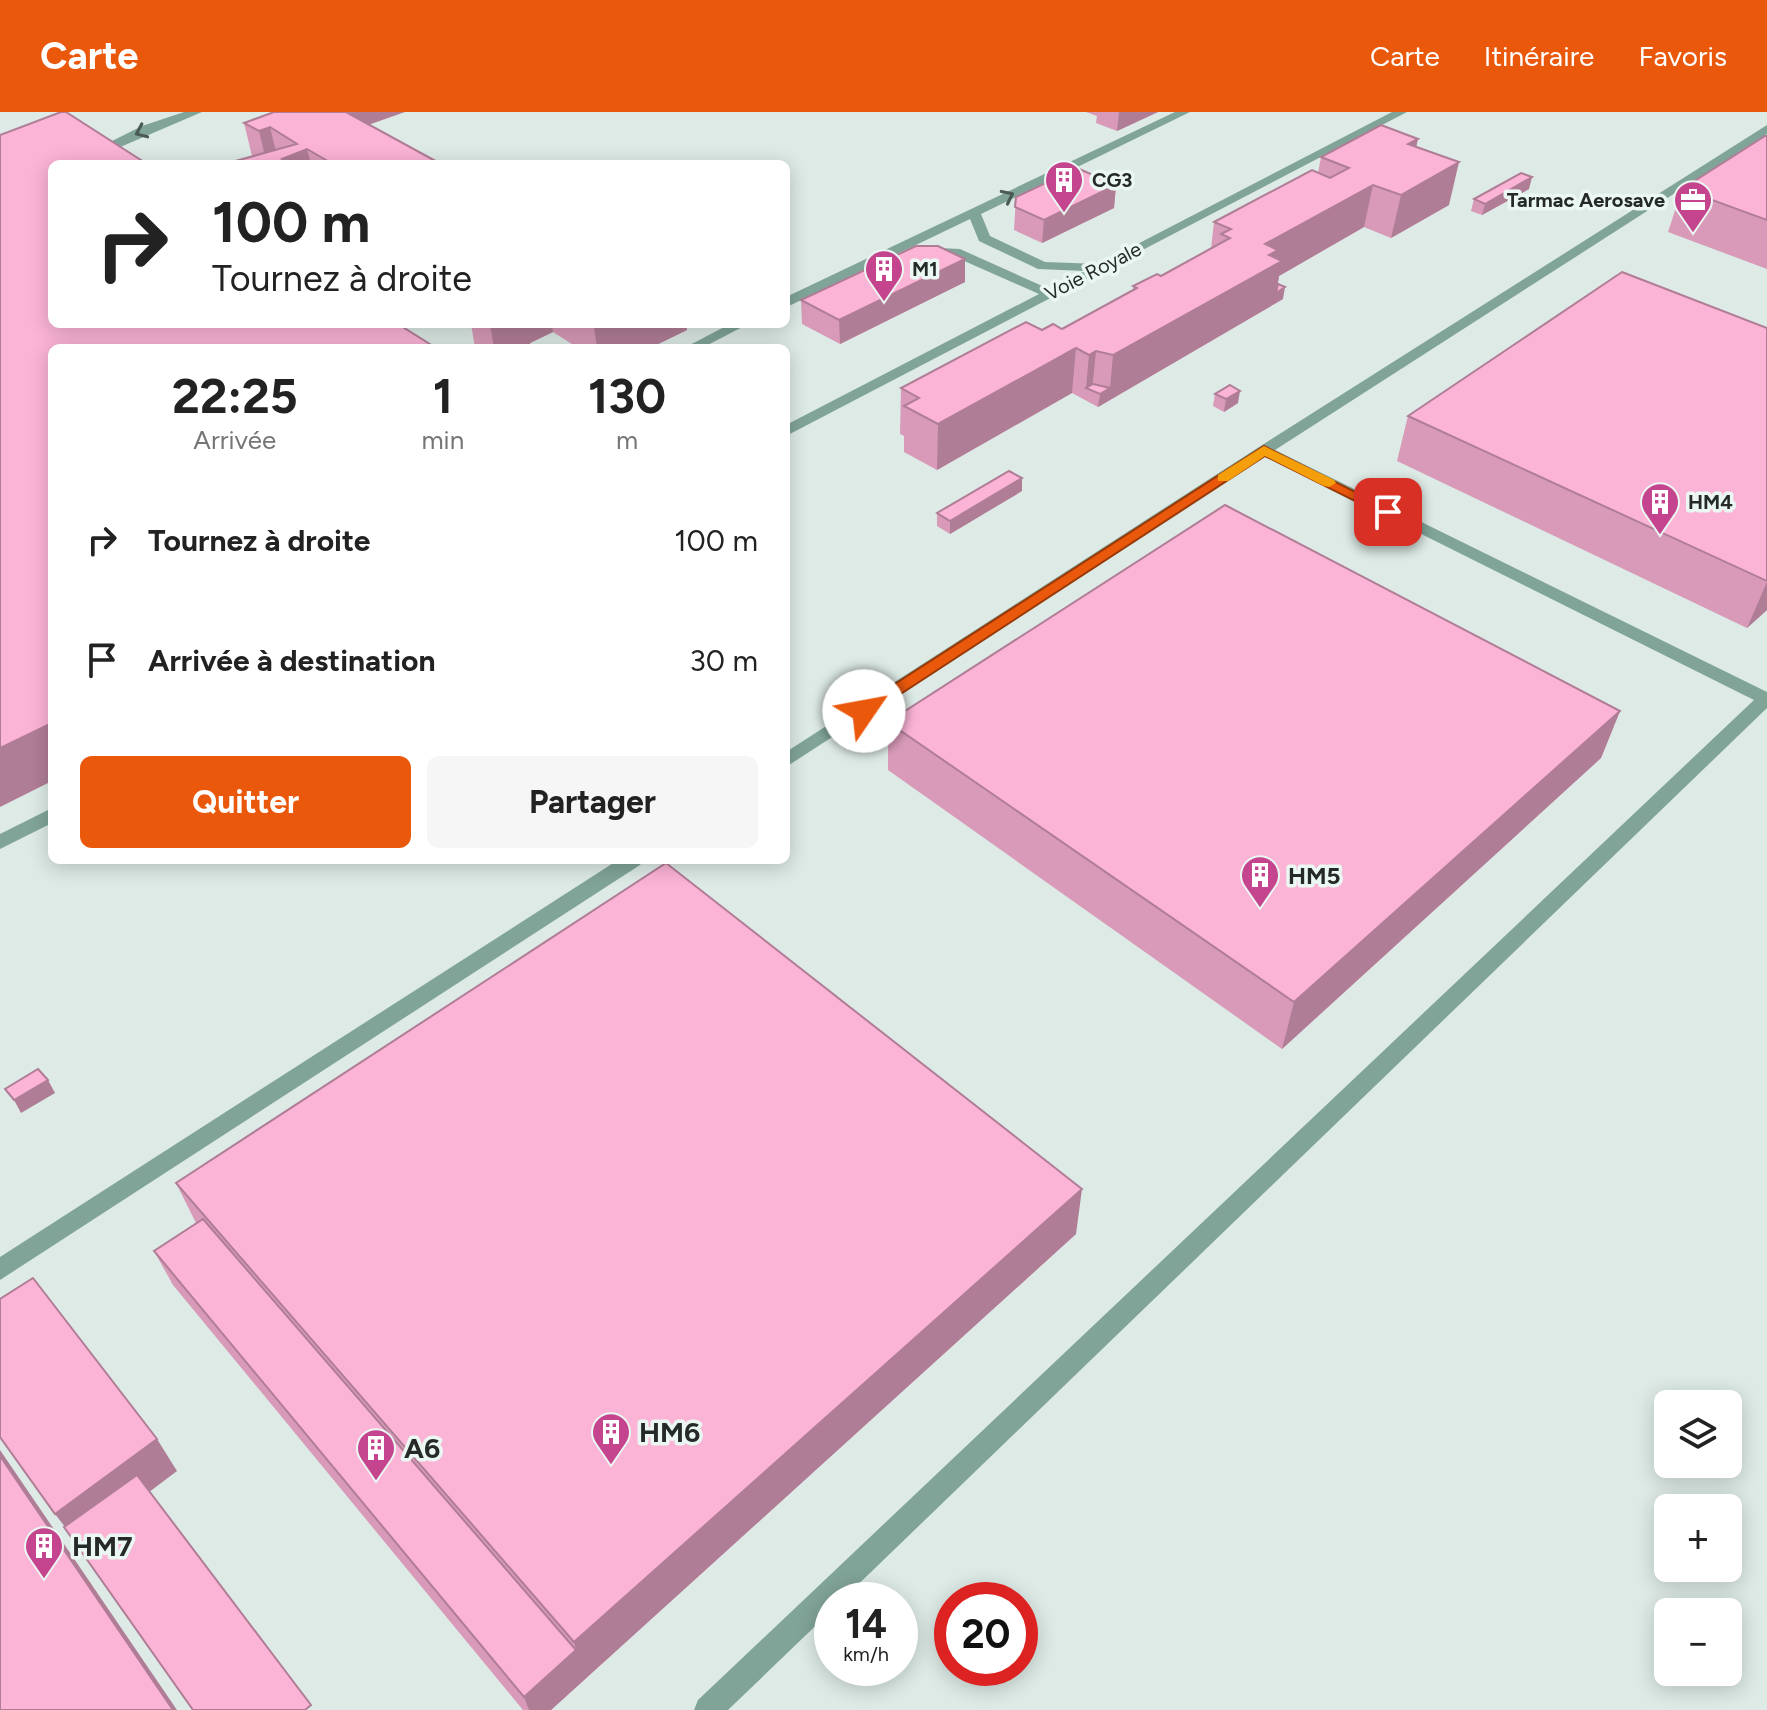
<!DOCTYPE html>
<html lang="fr">
<meta charset="utf-8">
<style>
:root{--surface:#fff;--page:#f6f6f6;--text:#222;--muted:#767676;--accent:#ea580c}
body{margin:0;font-family:Figtree,sans-serif;background:var(--page);color:var(--text);height:100vh;display:flex;flex-direction:column;font-size:30px;white-space:nowrap}
*{box-sizing:border-box;margin:0}
p{font-size:26px;color:var(--muted)}
.icon{flex:none;width:44px;height:44px;fill:none;stroke:currentColor;stroke-width:2;stroke-linecap:round;stroke-linejoin:round}
.map{position:relative;flex:1;overflow:hidden}
.drawer{position:absolute;left:48px;top:232px;width:742px;height:520px;display:flex;flex-direction:column;background:var(--surface);border-radius:12px;box-shadow:0 4px 20px #0003}
.drawer>*{flex:none}
.top-card{position:absolute;left:48px;top:48px;width:742px;height:168px;border-radius:12px;box-shadow:0 4px 20px #0003;background:#fff;color:var(--text);overflow:hidden}
.controls{position:absolute;left:1654px;top:1278px;display:grid;gap:16px}
.controls a{display:grid;place-items:center;width:88px;height:88px;border-radius:12px;background:var(--surface);box-shadow:0 4px 20px #0003;font-size:40px}
.speed{position:absolute;left:814px;top:1470px;display:flex;gap:16px;font-size:40px;font-weight:700;text-align:center}
.speed>*{display:grid;place-content:center;width:104px;height:104px;border-radius:50%;background:var(--surface);box-shadow:0 4px 20px #0003;line-height:1}
.speed small{font-size:20px;font-weight:400}
.speed .limit{border:12px solid #d22;background:#fff;color:#111}
.pin{position:absolute;display:grid;place-items:center;width:68px;height:68px;color:#fff;margin:-34px;border-radius:16px;box-shadow:0 4px 12px #0006}
.me{position:absolute;width:88px;margin:-44px;rotate:57deg;stroke-linejoin:round;filter:drop-shadow(0 0 6px #0008)}
.turn{display:flex;align-items:center;gap:28px;height:168px;padding:0 32px;font-size:36px}
.turn .icon{width:104px;height:104px;stroke-width:2.5}
.turn b{display:block;font-size:56px;line-height:68px}
.eta{display:flex;justify-content:space-evenly;align-items:center;height:136px;text-align:center}
.eta b{font-size:48px;font-weight:700;line-height:56px}
.primary-button{display:flex;gap:16px;margin-top:auto;padding:16px 32px}
.primary-button a{flex:1;height:92px;border-radius:12px;background:var(--accent);color:#fff;font-size:32px;font-weight:700;line-height:92px;text-align:center}
.primary-button a+a{background:var(--page);color:var(--text)}
ul{padding:0;list-style:none}
li{display:flex;align-items:center;gap:24px;height:120px;padding:0 32px}
li div{flex:1}
li b{display:block;font-size:30px}
li em{font-style:normal}
header{display:flex;align-items:center;gap:48px;box-sizing:border-box;height:112px;padding:0 40px;background:var(--accent);color:#fff}
header strong{font-size:38px}
nav{display:flex;gap:44px;margin-inline-start:auto;font-size:28px}
.map>svg:first-child{display:block}
.lines{fill:none;stroke-linecap:round;stroke-linejoin:round}
.service{fill:#81a498;fill-rule:evenodd}
.wall{fill:#d89ab8}
.shaded-wall{fill:#b07d96}
.building{fill:#fbb3d6;stroke:#b07d96;stroke-width:2}
.oneway{stroke:#4a5b55}
.route{fill:#ea580c;stroke:#983908;stroke-width:2}
.slow{fill:#f59e0b}
.labels{text-anchor:middle;dominant-baseline:central;stroke-width:7;stroke-linejoin:round;paint-order:stroke}
.far-poi-label{font-size:20px;font-weight:bold;fill:#252a28;stroke:#eaf7f2;text-anchor:start}
.far-street-label{font-size:20px;fill:#252a28;stroke:#eaf7f2}
.poi-label{font-size:24px;font-weight:bold;fill:#252a28;stroke:#eaf7f2;text-anchor:start}
.near-poi-label{font-size:28px;font-weight:bold;fill:#252a28;stroke:#eaf7f2;text-anchor:start}
</style>
<header>
<strong>Carte</strong>
<nav><a>Carte</a><a>Itinéraire</a><a>Favoris</a></nav>
</header>
<div class="map">
<svg width="1767" height="1598" viewBox="0 0 1767 1598">
<rect width="100%" height="100%" fill="#ddeae5"/>
<g class="lines">
<g class="service">
<polygon points="184,0 202,0 118,36 119,41 134,52 119,52 107,43 108,31 142,14"/>
<polygon points="1175,0 1190,0 981,102 990,124 1045,150 1099,152 1392,0 1407,0 786,324 786,313 1039,182 953,144 920,141 920,135 960,137 1049,177 1085,159 1038,157 979,129 970,107 791,193 786,194 786,185"/>
<polygon points="1767,13 1767,22 1275,338 1767,580 1767,596 842,1488 832,1488 832,1498 728,1598 694,1598 698,1588 1754,588 1265,344 786,655 786,640 1259,335"/>
<polygon points="730,212 748,212 702,236 684,236"/>
<polygon points="52,696 52,711 0,737 0,722"/>
<polygon points="618,748 643,748 640,753 0,1168 0,1145"/>
</g>
</g>
<g class="wall">
<polygon points="1086,0 1158,0 1117,19 1096,11 1097,4"/>
<polygon points="244,11 369,13 441,52 233,52 232,50 252,44"/>
<polygon points="1767,24 1767,157 1668,120 1682,77"/>
<polygon points="1416,35 1449,93 1391,126 1364,115 1279,164 1278,172 1283,187 1098,295 1072,281 937,358 904,340 904,324 900,322 901,276 1042,218 1062,217 1133,179 1133,174 1161,164 1211,137 1214,110 1318,61 1321,45"/>
<polygon points="1116,73 1114,96 1042,131 1014,118 1016,85"/>
<polygon points="1529,77 1482,103 1471,99 1474,87"/>
<polygon points="965,147 965,170 840,232 802,212 801,188"/>
<polygon points="471,212 686,212 687,218 650,236 578,236 553,220 530,231 531,236 475,236"/>
<polygon points="1767,216 1767,498 1747,516 1397,349 1408,304"/>
<polygon points="1215,282 1238,291 1224,300 1213,294"/>
<polygon points="1022,379 950,422 937,414 937,401"/>
<polygon points="1620,599 1601,646 1282,937 888,658 888,610"/>
<polygon points="176,1071 1076,1122 551,1598 523,1598 173,1173 154,1139 196,1111"/>
</g>
<g class="shaded-wall">
<polygon points="335,0 405,0 351,19"/>
<polygon points="1119,0 1158,0 1117,19"/>
<polygon points="270,15 279,52 267,52 259,19"/>
<polygon points="1418,27 1409,69 1408,32"/>
<polygon points="307,37 311,52 281,52 282,47"/>
<polygon points="1459,50 1449,93 1391,126 1401,83"/>
<polygon points="1532,65 1529,77 1482,103 1485,92"/>
<polygon points="1116,73 1114,96 1042,131 1044,108"/>
<polygon points="1373,73 1364,115 1279,164 1276,181 1285,175 1283,187 1098,295 1100,282 1110,276 1113,243 1265,132"/>
<polygon points="965,147 965,170 840,232 839,208"/>
<polygon points="490,212 552,212 553,220 530,231 531,236 494,236"/>
<polygon points="601,212 686,212 687,218 650,236 597,236 594,215"/>
<polygon points="1076,236 1072,281 937,358 938,312"/>
<polygon points="1096,239 1092,279 1086,276 1089,243"/>
<polygon points="1240,279 1238,291 1224,300 1226,287"/>
<polygon points="1022,366 1022,379 950,422 950,409"/>
<polygon points="1767,470 1767,498 1747,516"/>
<polygon points="1620,599 1601,646 1282,937 1294,890"/>
<polygon points="52,611 52,669 0,695 0,636"/>
<polygon points="48,968 55,981 21,1001 14,988"/>
<polygon points="1082,1077 1076,1122 551,1598 529,1598 524,1585 576,1538 574,1530"/>
<polygon points="157,1327 177,1359 79,1433 55,1402"/>
<polygon points="0,1338 177,1598 173,1598 0,1344"/>
</g>
<g class="building">
<polygon points="61,0 66,0 147,52 52,52 52,212 398,212 436,236 52,236 52,611 0,636 0,23"/>
<polygon points="274,0 346,0 441,52 333,52 307,37 282,47 287,50 281,52 237,52 232,50 297,32 270,15 259,19 244,11"/>
<polygon points="1381,13 1418,27 1408,32 1459,50 1401,83 1373,73 1265,132 1278,138 1269,143 1282,149 1113,243 1096,239 1089,243 1076,236 938,312 904,294 919,286 901,276 1026,210 1042,218 1053,212 1062,217 1137,176 1133,174 1157,162 1161,164 1230,126 1221,122 1231,117 1214,110 1312,58 1330,66 1349,56 1321,45"/>
<polygon points="1765,24 1767,24 1767,108 1682,77"/>
<polygon points="1077,56 1116,73 1044,108 1015,95 1016,85"/>
<polygon points="1521,61 1532,65 1485,92 1474,87"/>
<polygon points="916,134 938,134 965,147 839,208 801,188"/>
<polygon points="1622,160 1767,216 1767,469 1408,304"/>
<polygon points="1278,172 1285,175 1276,181"/>
<polygon points="1093,272 1110,276 1100,282 1086,276"/>
<polygon points="1230,273 1240,279 1226,287 1215,282"/>
<polygon points="1009,359 1022,366 950,409 937,401"/>
<polygon points="1225,393 1620,599 1294,890 888,610"/>
<polygon points="666,751 1082,1077 574,1530 176,1071"/>
<polygon points="38,957 48,968 14,988 5,977"/>
<polygon points="203,1107 576,1538 524,1585 154,1139"/>
<polygon points="33,1166 157,1327 55,1402 0,1325 0,1187"/>
<polygon points="0,1344 173,1598 0,1598"/>
<polygon points="137,1363 311,1593 305,1598 193,1598 64,1415"/>
</g>
<defs><path id="oneway-chevron" d="M-2-3.5L2.5 0L-2 3.5" fill="none" stroke-width="1.6" stroke-linecap="round" stroke-linejoin="round" transform="scale(2)"/></defs>
<g class="oneway">
<use href="#oneway-chevron" transform="translate(141 20) rotate(156)"/>
<use href="#oneway-chevron" transform="translate(1008 84) rotate(-26)"/>
</g>
<polygon class="route" points="1264,334 1395,400 1388,404 1383,403 1265,344 870,602 859,602 859,595"/>
<polygon class="slow" points="1264,334 1334,368 1336,371 1329,375 1324,374 1265,344 1228,369 1218,369 1218,363"/>
<defs>
<symbol id="building-pin" viewBox="-11 -11 22 30"><path d="M0 17L-7.5 6A9.5 9.5 0 1 1 7.5 6Z" fill="#c5448e" stroke="#eaf7f2"/><path d="M-4-6H4V6H1V3H-1V6H-4ZM-2.5-4.3h1.7v1.8h-1.7ZM.8-4.3h1.7v1.8H.8ZM-2.5-1h1.7V.8h-1.7ZM.8-1h1.7V.8H.8Z" fill="#fff"/></symbol>
<symbol id="office-pin" viewBox="-11 -11 22 30"><path d="M0 17L-7.5 6A9.5 9.5 0 1 1 7.5 6Z" fill="#c5448e" stroke="#eaf7f2"/><path d="M-6-3h4V-5.5h4V-3h4V5H-6ZM-1-4.5V-3h2v-1.5ZM-6 0V1H6V0Z" fill="#fff"/></symbol>
</defs>
<g fill-rule="evenodd">
<use href="#building-pin" x="1042" y="46" width="44" height="60"/>
<use href="#office-pin" x="1671" y="66" width="44" height="60"/>
<use href="#building-pin" x="862" y="135" width="44" height="60"/>
<use href="#building-pin" x="1638" y="368" width="44" height="60"/>
<use href="#building-pin" x="1238" y="741" width="44" height="60"/>
<use href="#building-pin" x="589" y="1298" width="44" height="60"/>
<use href="#building-pin" x="354" y="1314" width="44" height="60"/>
<use href="#building-pin" x="22" y="1412" width="44" height="60"/>
</g>
<g class="labels">
<g class="far-poi-label">
<text x="1092" y="68">CG3</text>
<text x="1665" y="88" text-anchor="end">Tarmac Aerosave</text>
<text x="912" y="157">M1</text>
<text x="1688" y="390">HM4</text>
</g>
<g class="far-street-label">
<text transform="translate(1093 159) rotate(-27)">Voie Royale</text>
</g>
<g class="poi-label">
<text x="1288" y="763">HM5</text>
</g>
<g class="near-poi-label">
<text x="639" y="1320">HM6</text>
<text x="404" y="1336">A6</text>
<text x="72" y="1434">HM7</text>
</g>
</g>
</svg>
<div class="controls">
<a><svg class="icon" aria-label="layers" viewBox="0 0 24 24"><path d="M12 4l9 5-9 5-9-5zM3 14l9 5 9-5"/></svg></a>
<a>+</a>
<a>−</a>
</div>
<div class="speed"><div>14<small>km/h</small></div><div class="limit">20</div></div>
<div class="pin" style="left:1388px;top:400px;background:#d93025"><svg class="icon" aria-label="arrive" viewBox="0 0 24 24"><path d="M6 21V4h12l-3 4 3 4H6"/></svg></div>
<svg class="me" style="left:864px;top:599px" viewBox="-20 -20 40 40"><circle r="19" fill="#fff"/><path d="M0-13L10 11 0 6-10 11z" fill="#ea580c"/></svg>
<div class="top-card">
<div class="turn"><svg class="icon" aria-label="right" viewBox="0 0 24 24"><path d="M7 20v-9h11M14 6l5 5-5 5"/></svg><div><b>100 m</b>Tournez à droite</div></div>
</div>
<section class="drawer">
<div class="eta">
<div><b>22:25</b><p>Arrivée</p></div>
<div><b>1</b><p>min</p></div>
<div><b>130</b><p>m</p></div>
</div>
<ul>
<li><svg class="icon" aria-label="right" viewBox="0 0 24 24"><path d="M7 20v-9h11M14 6l5 5-5 5"/></svg><div><b>Tournez à droite</b></div><em>100 m</em></li>
<li><svg class="icon" aria-label="arrive" viewBox="0 0 24 24"><path d="M6 21V4h12l-3 4 3 4H6"/></svg><div><b>Arrivée à destination</b></div><em>30 m</em></li>
</ul>
<div class="primary-button"><a>Quitter</a><a>Partager</a></div>
</section>
</div>
